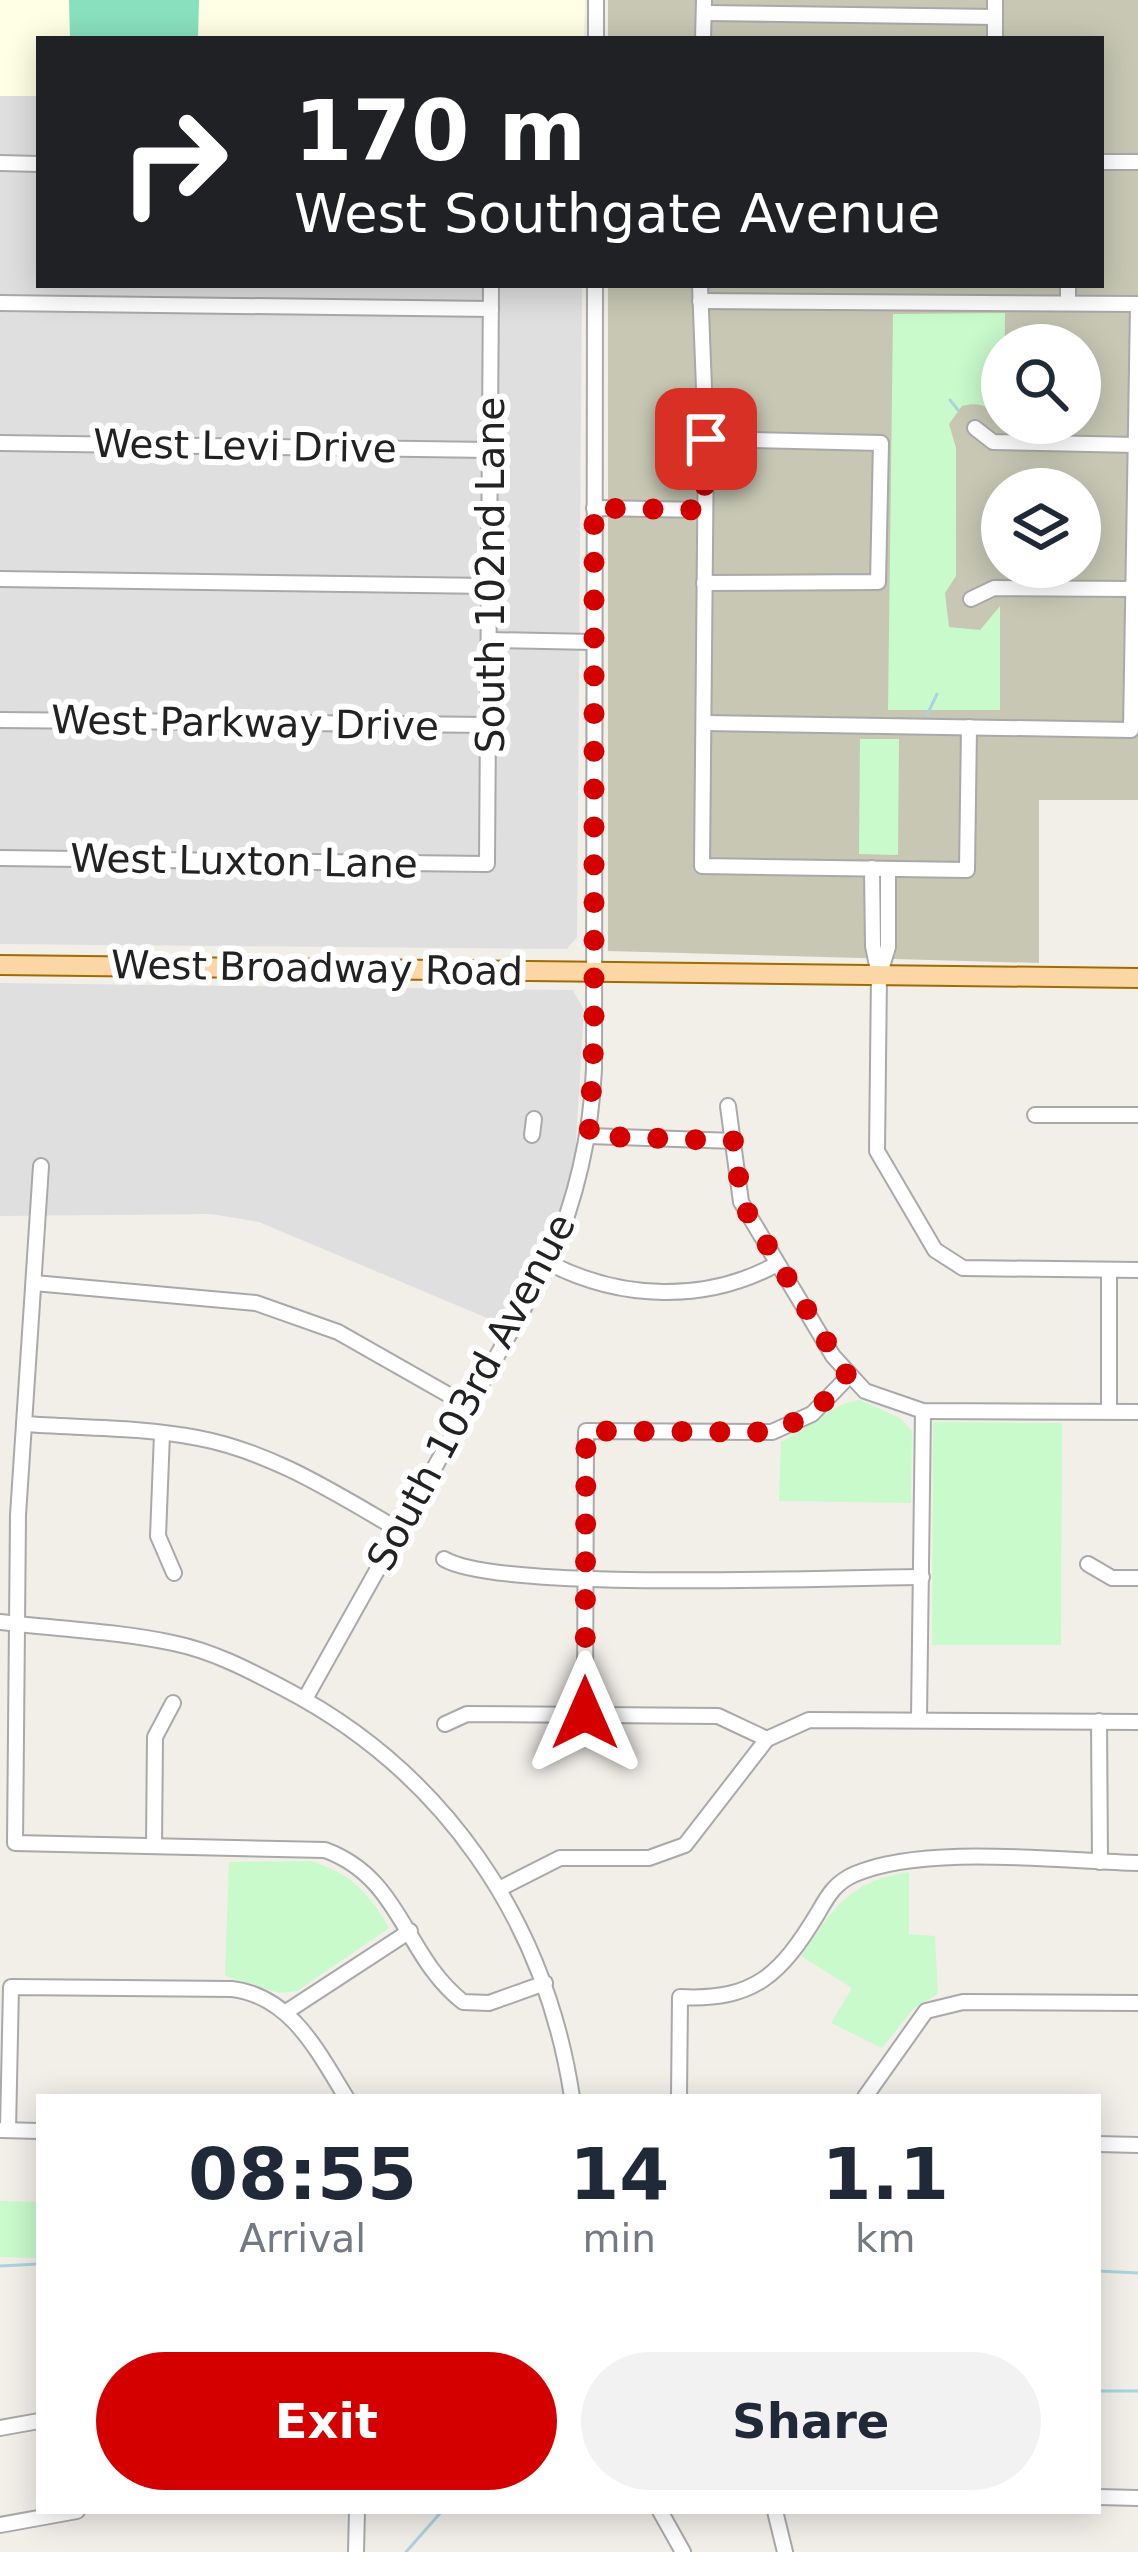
<!DOCTYPE html>
<style>
:root{--surface:#fff;--page:#f2f2f3;--text:#1f2937;--muted:#747a83;--accent:#d40000}
body{margin:0;font-family:"DejaVu Sans",sans-serif;background:var(--page);color:var(--text);height:100vh;display:flex;flex-direction:column;font-size:45px;white-space:nowrap}
*{box-sizing:border-box;margin:0}
p{font-size:39px;color:var(--muted)}
.icon{flex:none;width:66px;height:66px;fill:none;stroke:currentColor;stroke-width:2;stroke-linecap:round;stroke-linejoin:round}
.map{position:relative;flex:1;overflow:hidden}
.drawer{position:absolute;left:36px;top:2094px;width:1065px;height:420px;display:flex;flex-direction:column;background:var(--surface);border-radius:0px;box-shadow:0 6px 30px #0003}
.drawer>*{flex:none}
.top-card{position:absolute;left:36px;top:36px;width:1068px;height:252px;border-radius:0px;box-shadow:0 6px 30px #0003;background:#202124;color:#fff;overflow:hidden}
.controls{position:absolute;left:981px;top:324px;display:grid;gap:24px}
.controls a{display:grid;place-items:center;width:120px;height:120px;border-radius:50%;background:var(--surface);box-shadow:0 6px 30px #0003;font-size:60px}
.pin{position:absolute;display:grid;place-items:center;width:102px;height:102px;color:#fff;margin:-51px;border-radius:24px;box-shadow:0 6px 18px #0006}
.me{position:absolute;width:132px;margin:-66px;rotate:0deg;stroke-linejoin:round;filter:drop-shadow(0 0 9px #0008)}
.turn{display:flex;align-items:center;gap:42px;height:252px;padding:0 60px;font-size:54px}
.turn .icon{width:156px;height:156px;stroke-width:2.5}
.turn b{display:block;font-size:84px;line-height:102px}
.eta{display:flex;justify-content:space-evenly;align-items:center;height:204px;text-align:center}
.eta b{font-size:72px;font-weight:700;line-height:84px}
.action{display:flex;gap:24px;margin-top:auto;padding:24px 60px}
.action a{flex:1;height:138px;border-radius:72px;background:var(--accent);color:#fff;font-size:48px;font-weight:700;line-height:138px;text-align:center}
.action a+a{background:var(--page);color:var(--text)}
.map>svg:first-child{display:block}
.residential{fill:#e0dfdf}
.education{fill:#ffffe5}
.construction{fill:#c7c7b4;fill-rule:evenodd}
.park{fill:#c8facc}
.pitch{fill:#88e0be}
.lines{fill:none;stroke-linecap:round;stroke-linejoin:round}
.stream{stroke:#aad3df;stroke-width:3}
.minor-casing{stroke:#a9a9a9;stroke-width:18}
.major-casing{stroke:#a06b00;stroke-width:22}
.minor{stroke:#fff;stroke-width:14}
.major{stroke:#fcd6a4;stroke-width:18}
.route{stroke:#d40000;stroke-width:21;stroke-dasharray:0 37.8}
.labels{text-anchor:middle;dominant-baseline:central;stroke-width:12;stroke-linejoin:round;paint-order:stroke}
.street-label{font-size:39px;fill:#222;stroke:#fff}
</style>
<div class="map">
<svg width="1138" height="2552" viewBox="0 0 1138 2552">
<rect width="100%" height="100%" fill="#f2efe9"/>
<g class="residential">
<polygon points="0,96 39,96 39,285 582,285 577,937 567,949 0,944"/>
<polygon points="0,983 573,990 584,1010 574,1174 551,1241 499,1323 259,1222 211,1214 0,1216"/>
</g>
<polygon class="education" points="0,0 585,0 584,39 39,39 39,96 0,96"/>
<path class="construction" d="M608,0H1138V800H1039V963L608,951V285H1101V39H608ZM1002,345H1080V423H1002ZM1002,489H1080V567H1002Z"/>
<g class="park">
<path d="M1005,313L1004,430C996,410 984,400 962,406L949,424L956,448V576L945,593L949,627L980,630L1000,606V710H888L893,314Z"/>
<polygon points="860,739 899,739 898,855 859,854"/>
<path d="M860,1400L900,1418L912,1431L911,1503L779,1501L781,1442C807,1429 832,1403 860,1400Z"/>
<polygon points="933,1422 1062,1423 1061,1645 932,1645"/>
<path d="M311,1861C352,1874 368,1892 389,1928L297,1991L279,1993L225,1976L229,1862Z"/>
<path d="M909,1872V1934L935,1936L938,1994L914,2008L882,2048L831,2023L852,1988L801,1956C834,1908 849,1881 909,1872Z"/>
<polygon points="0,2201 39,2202 39,2258 0,2257"/>
</g>
<polygon class="pitch" points="69,0 199,0 198,39 70,39"/>
<g class="lines">
<g class="stream">
<polyline points="950,400 958,410"/>
<polyline points="927,715 937,694"/>
<polyline points="0,2266 39,2264"/>
<polyline points="1098,2271 1138,2273"/>
<polyline points="1098,2391 1138,2391"/>
<polyline points="406,2552 442,2511"/>
</g>
<defs>
<g id="minor">
<polyline points="704,13 995,17"/>
<polyline points="596,39 596,0"/>
<polyline points="703,39 704,0"/>
<polyline points="995,39 995,0"/>
<polyline points="1101,162 1138,162"/>
<polyline points="0,163 39,164"/>
<polyline points="700,285 706,439 702,866 967,870 969,727"/>
<polyline points="1068,285 1068,303"/>
<polyline points="700,301 1138,304"/>
<polyline points="0,303 491,309"/>
<polyline points="975,428 993,442 1137,445"/>
<polyline points="0,443 490,450"/>
<polyline points="594,508 704,510"/>
<polyline points="0,579 490,586"/>
<polyline points="704,583 878,582 881,443 706,439"/>
<polyline points="971,599 994,588 1133,589"/>
<polyline points="490,640 594,642"/>
<polyline points="0,720 489,725"/>
<polyline points="704,723 1131,730 1138,306"/>
<polyline points="0,858 487,864 491,285"/>
<polyline points="872,868 873,946 879,975 877,1151 935,1250 963,1268 1138,1270"/>
<polyline points="881,970 888,947 888,869"/>
<polyline points="728,1106 741,1202 833,1356 865,1391 923,1411 1138,1412"/>
<polyline points="1035,1115 1138,1115"/>
<polyline points="532,1135 534,1119"/>
<polyline points="589,1136 735,1141"/>
<path d="M41,1166L18,1515L15,1843L325,1850C402,1878 404,1956 463,2002L489,2003L545,1983"/>
<path d="M549,1263C621,1300 706,1303 777,1264"/>
<polyline points="34,1283 256,1303 338,1332 470,1407"/>
<polyline points="1109,1411 1109,1270"/>
<path d="M24,1424C81,1428 142,1427 198,1438C272,1452 335,1493 399,1530"/>
<polyline points="162,1434 158,1536 174,1573"/>
<path d="M444,1559C499,1592 836,1577 922,1577"/>
<polyline points="1088,1564 1112,1578 1138,1578"/>
<path d="M0,1622C57,1629 117,1631 173,1643C212,1651 247,1669 283,1688C443,1771 545,1919 572,2097"/>
<path d="M305,1699L549,1263C576,1200 591,1138 594,1069L595,285"/>
<polyline points="585,1713 586,1431 772,1432 812,1414 848,1377"/>
<polyline points="919,1718 923,1411"/>
<polyline points="1099,1721 1100,1862"/>
<polyline points="445,1724 467,1714 718,1716 767,1739"/>
<polyline points="154,1846 155,1737 173,1703"/>
<polyline points="501,1888 560,1858 649,1858 685,1845 767,1739 809,1720 1138,1722"/>
<polyline points="286,2012 410,1931"/>
<path d="M679,2097L680,1997C755,2001 781,1974 818,1913C828,1895 836,1882 855,1874C925,1844 1059,1861 1138,1863"/>
<polyline points="865,2097 926,2011 963,2002 1138,2003"/>
<polyline points="2,2130 39,2131"/>
<path d="M8,2130L11,1987L232,1989C291,1996 318,2052 346,2097"/>
<polyline points="1098,2144 1138,2145"/>
<polyline points="0,2428 39,2421"/>
<polyline points="1098,2497 1138,2498"/>
<polyline points="660,2511 683,2552"/>
<polyline points="775,2511 785,2552"/>
<polyline points="0,2525 77,2511"/>
<polyline points="356,2552 357,2511"/>
</g>
<polyline id="major" points="0,965 1138,978"/>
</defs>
<use href="#minor" class="minor-casing"/>
<use href="#major" class="major-casing"/>
<use href="#minor" class="minor"/>
<use href="#major" class="major"/>
</g>
<g class="lines">
<polyline class="route" points="585,1713 586,1431 772,1432 812,1414 848,1377 741,1202 735,1141 589,1136 594,1038 594,508 704,510 706,439"/>
</g>
<g class="labels">
<g class="street-label">
<text transform="translate(245 446) rotate(1)">West Levi Drive</text>
<text transform="translate(490 575) rotate(-90)">South 102nd Lane</text>
<text transform="translate(245 723) rotate(1)">West Parkway Drive</text>
<text transform="translate(244 861) rotate(1)">West Luxton Lane</text>
<text transform="translate(317 968) rotate(1)">West Broadway Road</text>
<text transform="translate(471 1392) rotate(-62)">South 103rd Avenue</text>
</g>
</g>
</svg>
<div class="controls">
<a><svg class="icon" aria-label="search" viewBox="0 0 24 24"><circle cx="10" cy="10" r="6"/><path d="M15 15l6 6"/></svg></a>
<a><svg class="icon" aria-label="layers" viewBox="0 0 24 24"><path d="M12 4l9 5-9 5-9-5zM3 14l9 5 9-5"/></svg></a>
</div>
<div class="pin" style="left:706px;top:439px;background:#d93025"><svg class="icon" aria-label="arrive" viewBox="0 0 24 24"><path d="M6 21V4h12l-3 4 3 4H6"/></svg></div>
<svg class="me" style="left:585px;top:1713px" viewBox="-20 -20 40 40"><path d="M0-17L14 15 0 8-14 15z" fill="#d40000" stroke="#fff" stroke-width="4"/></svg>
<div class="top-card">
<div class="turn"><svg class="icon" aria-label="right" viewBox="0 0 24 24"><path d="M7 20v-9h11M14 6l5 5-5 5"/></svg><div><b>170 m</b>West Southgate Avenue</div></div>
</div>
<section class="drawer">
<div class="eta">
<div><b>08:55</b><p>Arrival</p></div>
<div><b>14</b><p>min</p></div>
<div><b>1.1</b><p>km</p></div>
</div>
<div class="action"><a>Exit</a><a>Share</a></div>
</section>
</div>
